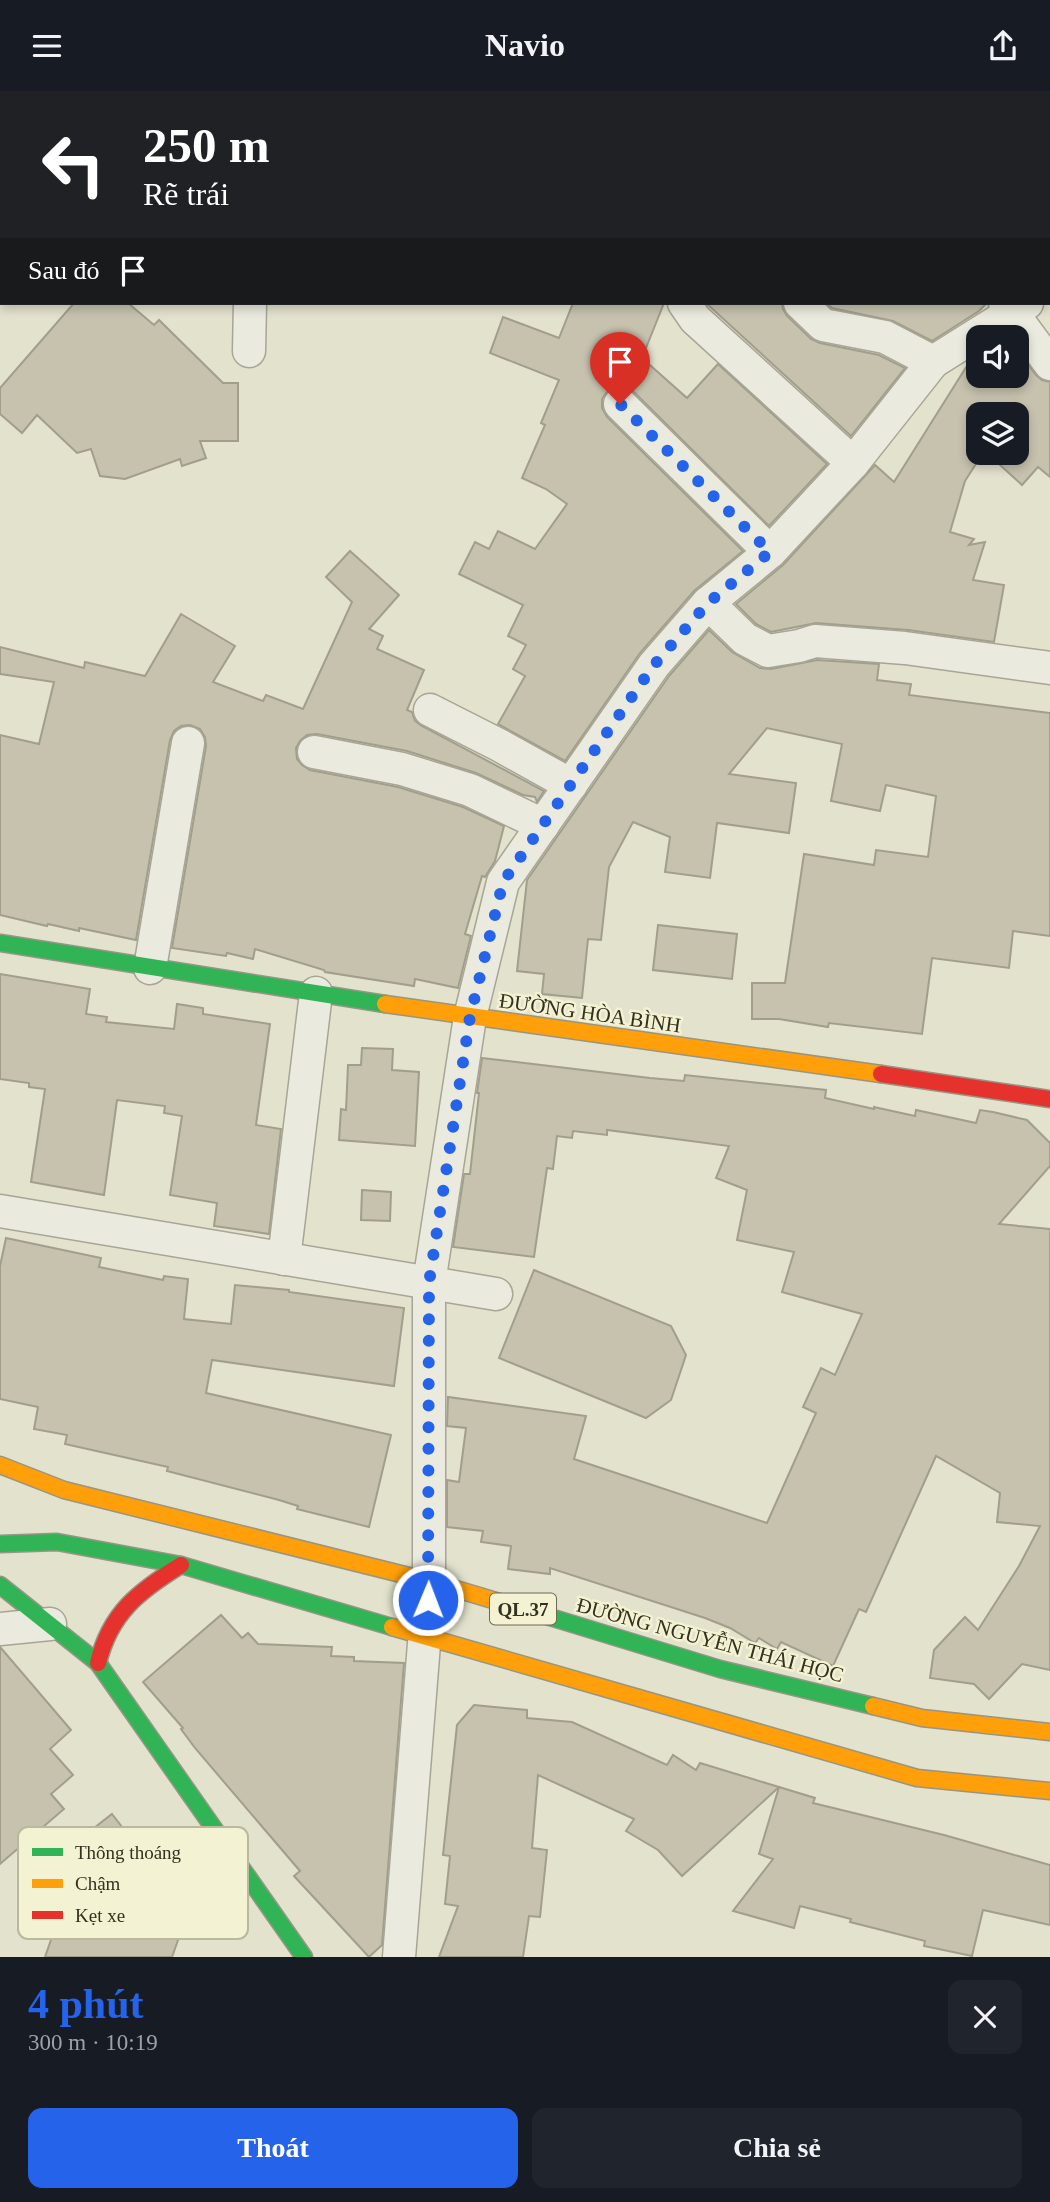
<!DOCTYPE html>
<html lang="vi">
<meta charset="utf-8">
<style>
:root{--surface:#171b24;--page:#20242c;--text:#f1f3f6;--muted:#9ea1a6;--accent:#2563eb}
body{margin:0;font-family:"Times New Roman",serif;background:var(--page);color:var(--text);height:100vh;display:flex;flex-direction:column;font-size:26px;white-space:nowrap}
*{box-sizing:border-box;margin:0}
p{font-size:23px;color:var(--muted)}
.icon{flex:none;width:38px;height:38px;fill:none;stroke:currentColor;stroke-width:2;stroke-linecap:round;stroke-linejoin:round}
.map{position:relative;height:1866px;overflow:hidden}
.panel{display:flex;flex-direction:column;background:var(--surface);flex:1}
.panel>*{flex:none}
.guide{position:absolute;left:0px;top:0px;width:1050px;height:214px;box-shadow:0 4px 10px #0003;background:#202124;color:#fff;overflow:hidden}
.controls{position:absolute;left:966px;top:234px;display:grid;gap:14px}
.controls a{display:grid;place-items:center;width:63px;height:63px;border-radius:14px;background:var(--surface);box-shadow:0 4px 10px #0003;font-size:35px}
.pin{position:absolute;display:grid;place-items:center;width:60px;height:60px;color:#fff;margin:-72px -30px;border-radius:50% 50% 50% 0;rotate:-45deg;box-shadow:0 0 7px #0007}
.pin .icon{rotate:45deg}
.me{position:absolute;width:77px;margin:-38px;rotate:1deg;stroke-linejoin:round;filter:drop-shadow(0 0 5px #0008)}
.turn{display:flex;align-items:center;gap:24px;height:147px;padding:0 28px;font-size:32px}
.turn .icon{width:91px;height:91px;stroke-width:2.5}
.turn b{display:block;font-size:49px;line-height:60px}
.then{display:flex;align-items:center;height:66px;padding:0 28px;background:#0003;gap:14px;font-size:26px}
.round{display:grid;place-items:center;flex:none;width:74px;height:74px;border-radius:14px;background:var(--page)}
.headline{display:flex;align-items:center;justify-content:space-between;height:119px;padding:0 28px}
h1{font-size:42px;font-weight:700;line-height:52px;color:var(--accent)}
.primary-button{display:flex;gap:14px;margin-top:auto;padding:14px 28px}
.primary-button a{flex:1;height:80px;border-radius:14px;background:var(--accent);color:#fff;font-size:28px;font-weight:700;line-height:80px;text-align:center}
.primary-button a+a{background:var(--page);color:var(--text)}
header{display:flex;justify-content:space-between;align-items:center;height:91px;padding:0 28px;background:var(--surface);font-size:32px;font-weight:700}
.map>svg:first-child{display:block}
.building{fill:#c6c2ae;stroke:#a29e8c;stroke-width:2}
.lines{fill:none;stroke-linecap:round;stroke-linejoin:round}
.street-casing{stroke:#a7a696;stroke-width:35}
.fast-casing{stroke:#979586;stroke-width:19}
.slow-casing{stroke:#979586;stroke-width:19}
.jam-casing{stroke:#979586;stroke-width:19}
.street{stroke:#eaeade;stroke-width:32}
.fast{stroke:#30b455;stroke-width:16}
.slow{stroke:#ff9f0a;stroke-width:16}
.jam{stroke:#e5322d;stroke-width:16}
.route{stroke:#2563eb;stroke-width:12;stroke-dasharray:0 21.6}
.labels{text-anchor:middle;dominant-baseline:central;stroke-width:5;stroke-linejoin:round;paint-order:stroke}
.shield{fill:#f3f2d3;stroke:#6e6a55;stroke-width:2}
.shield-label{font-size:19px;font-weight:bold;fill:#35301f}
.street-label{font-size:21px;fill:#35301f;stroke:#f3f2d3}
.key{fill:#f3f2d3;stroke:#bab89d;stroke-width:2}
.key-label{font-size:19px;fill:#35301f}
</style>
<header><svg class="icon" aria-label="menu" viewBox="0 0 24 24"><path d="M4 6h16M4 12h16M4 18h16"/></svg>Navio<svg class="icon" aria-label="share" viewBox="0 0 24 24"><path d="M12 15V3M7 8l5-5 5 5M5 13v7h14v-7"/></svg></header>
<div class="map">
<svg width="1050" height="1866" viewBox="0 0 1050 1866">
<rect width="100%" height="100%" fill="#e2e2cd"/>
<g class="building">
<polygon points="74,212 128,212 154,234 159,229 223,292 238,292 238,350 200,350 206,367 182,375 180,368 125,388 100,385 91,358 77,362 37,324 22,342 0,323 0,297"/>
<polygon points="573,212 664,212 642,267 687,307 718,273 827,373 769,435 633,300 625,295 616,295 607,301 602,308 602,317 607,326 743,460 694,500 640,562 565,670 498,633 525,585 513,578 526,554 508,545 523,514 459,483 475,451 489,458 498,440 535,458 567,413 546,398 522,387 545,334 541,332 559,289 490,262 503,226 559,247"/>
<polygon points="706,212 782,212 783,218 787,225 811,248 820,252 879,264 905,277 851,345"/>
<polygon points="826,212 987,212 979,220 932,250 893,230 832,217"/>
<polygon points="1017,259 1036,284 1042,289 1050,291 1050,386 1038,376 1022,394 987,362 1017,362 1017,324 978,324 978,362 983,362 965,390 950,441 974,448 969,454 985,451 973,489 1004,494 994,551 908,539 816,532 771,541 756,533 736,513 783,474 875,374 894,391 970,270 978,264 978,285 1017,285"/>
<polygon points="350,460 399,504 369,538 383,545 377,558 424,579 407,619 412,621 415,630 422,635 544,700 537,711 535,706 523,704 476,682 407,660 317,643 307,644 300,650 296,657 297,668 302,674 310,679 398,696 463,716 504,735 495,770 485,786 482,785 465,843 471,845 458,897 415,888 414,895 325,881 324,879 255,858 253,868 227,862 226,865 172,857 206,655 205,646 200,638 190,634 181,635 174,640 170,649 136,849 79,837 79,840 48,833 47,835 0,824 0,644 39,653 54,591 0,583 0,556 84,577 85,571 145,585 181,523 235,555 213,591 263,610 266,604 303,618 352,511 326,486"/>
<polygon points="709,539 732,561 760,577 771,578 817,569 879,573 877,589 911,593 909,604 1050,622 1050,845 1013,840 1009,877 932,867 922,943 829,932 828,936 779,928 752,928 752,892 785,892 804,763 874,774 876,759 928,766 936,705 886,694 880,720 831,710 842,653 767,637 729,683 796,692 789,742 717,732 710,787 665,781 670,746 633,731 609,776 601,849 588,848 582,907 542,903 544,883 517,880 527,789 669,585"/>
<polygon points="658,834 737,843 732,888 653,879"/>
<polygon points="0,883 90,898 86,923 107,926 106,931 174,938 177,913 203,917 203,923 270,933 256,1034 281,1038 269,1143 214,1135 217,1112 170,1104 182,1025 164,1022 165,1015 117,1009 104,1104 31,1091 45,998 29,996 29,992 0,988"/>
<polygon points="362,957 393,958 392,979 419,981 415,1055 339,1049 341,1018 346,1019 348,974 361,974"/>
<polygon points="482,967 650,987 684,990 685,984 826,999 825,1007 874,1018 874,1016 915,1025 916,1019 976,1032 980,1019 993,1021 1027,1029 1050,1052 1050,1075 999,1133 1050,1138 1050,1579 1022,1573 989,1608 974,1593 930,1587 934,1559 965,1526 978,1539 1019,1475 1040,1435 997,1431 1000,1402 936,1365 866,1521 859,1518 833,1575 781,1551 777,1558 759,1547 755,1552 730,1537 705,1527 550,1477 550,1483 508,1478 511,1455 481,1451 483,1440 447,1436 447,1389 459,1391 466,1337 447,1335 448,1306 586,1325 574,1368 767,1432 816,1322 803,1316 821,1277 835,1284 862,1223 782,1201 794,1161 737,1149 747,1099 716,1087 729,1055 607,1039 607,1044 573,1040 572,1047 557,1045 553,1078 547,1077 534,1166 453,1156 464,1083 470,1083 479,1002 477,1002"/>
<polygon points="362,1099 391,1101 390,1130 361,1129"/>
<polygon points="6,1147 101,1167 99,1176 163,1189 164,1185 188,1188 184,1228 231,1233 235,1194 289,1199 289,1201 404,1217 394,1295 212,1269 206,1302 391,1344 369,1436 297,1418 298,1415 279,1409 167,1380 168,1376 65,1353 67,1344 34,1338 38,1316 0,1308 0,1175"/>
<polygon points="534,1179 671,1235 686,1264 671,1309 646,1327 499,1267"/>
<polygon points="221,1524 242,1547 248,1542 258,1553 332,1556 331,1565 354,1566 354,1570 404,1572 382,1854 369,1866 294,1785 300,1780 195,1657 181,1638 183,1637 143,1591"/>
<polygon points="0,1556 71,1639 50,1658 73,1684 51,1703 64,1718 0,1773"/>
<polygon points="474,1614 527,1619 527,1627 572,1631 667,1674 673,1664 696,1679 700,1672 779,1696 682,1785 658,1759 626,1740 634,1728 538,1684 532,1757 547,1759 540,1826 529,1825 523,1866 439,1866 458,1815 445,1813 450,1765 443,1764 457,1634"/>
<polygon points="779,1696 815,1707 813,1712 944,1744 1050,1774 1050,1834 983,1819 972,1865 924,1855 925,1850 850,1831 851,1828 800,1815 794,1837 733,1820 773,1768 759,1763"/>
<polygon points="112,1723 188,1821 172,1866 45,1866 84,1754 80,1748"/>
</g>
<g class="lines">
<defs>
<g id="street">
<polyline points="579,0 581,2"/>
<polyline points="275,2 275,0"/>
<polyline points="670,2 672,0"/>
<polyline points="1048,196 1050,195"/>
<polyline points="684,212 695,228 853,372"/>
<polyline points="800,212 823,234 885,246 933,271"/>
<polyline points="1005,212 1050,273"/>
<polyline points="249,260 250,212"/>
<polyline points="620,313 770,461"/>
<polyline points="708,512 745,548 768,560 799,555 815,550 905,557 1050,577"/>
<polyline points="430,619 499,654 571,694"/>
<polyline points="314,661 402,678 470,699 543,734"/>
<polyline points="150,877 188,652"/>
<polyline points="0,1120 496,1203"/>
<polyline points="284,1168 316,902"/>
<polyline points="0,1538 50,1533"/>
<polyline points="399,1866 429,1490 429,1192 470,926 503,791 654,574 708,512 770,461 853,372 933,271 1027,212"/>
</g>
<g id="fast">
<polyline points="0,852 385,913"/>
<polyline points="0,1453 57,1451 181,1474 392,1536"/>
<polyline points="0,1494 98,1572 304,1866"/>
<polyline points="540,1523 720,1578 873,1615"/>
</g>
<g id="slow">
<polyline points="385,913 881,983"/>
<polyline points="0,1374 64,1399 429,1490 540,1523"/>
<polyline points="392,1536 917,1687 1050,1700"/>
<polyline points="873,1615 922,1627 1050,1641"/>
</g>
<g id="jam">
<polyline points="881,983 1050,1008"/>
<path d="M98,1572C110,1522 139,1500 181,1474"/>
</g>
</defs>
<use href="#street" class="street-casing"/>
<use href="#fast" class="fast-casing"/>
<use href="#slow" class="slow-casing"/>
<use href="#jam" class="jam-casing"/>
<use href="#street" class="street"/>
<use href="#fast" class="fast"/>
<use href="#slow" class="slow"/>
<use href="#jam" class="jam"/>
</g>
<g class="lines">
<polyline class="route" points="428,1509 429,1192 470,926 503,791 654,574 708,512 770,461 620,313"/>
</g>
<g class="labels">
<rect class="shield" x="490" y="1502.5" width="66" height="31" rx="5"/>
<g class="shield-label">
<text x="523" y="1518">QL.37</text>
</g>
<g class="street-label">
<text transform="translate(590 922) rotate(8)">ĐƯỜNG HÒA BÌNH</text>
<text transform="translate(710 1549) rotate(15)">ĐƯỜNG NGUYỄN THÁI HỌC</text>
</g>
</g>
<rect x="18" y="1736" width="230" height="112" rx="10" class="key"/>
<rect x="32" y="1757" width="31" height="8" fill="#30b455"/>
<rect x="32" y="1788" width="31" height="9" fill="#ff9f0a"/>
<rect x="32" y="1820" width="31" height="8" fill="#e5322d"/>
<g class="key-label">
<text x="75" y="1768">Thông thoáng</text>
<text x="75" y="1799">Chậm</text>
<text x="75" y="1831">Kẹt xe</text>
</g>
</svg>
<div class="controls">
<a><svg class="icon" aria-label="sound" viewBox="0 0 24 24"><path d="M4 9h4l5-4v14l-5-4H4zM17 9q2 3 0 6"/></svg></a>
<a><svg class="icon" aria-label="layers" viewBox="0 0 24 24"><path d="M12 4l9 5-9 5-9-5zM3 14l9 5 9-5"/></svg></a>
</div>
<div class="pin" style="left:620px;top:313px;background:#d93025"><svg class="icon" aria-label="arrive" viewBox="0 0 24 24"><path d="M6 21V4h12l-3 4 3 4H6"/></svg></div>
<svg class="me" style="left:428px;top:1509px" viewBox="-20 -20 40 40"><circle r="17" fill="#2563eb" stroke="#fff" stroke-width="3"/><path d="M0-11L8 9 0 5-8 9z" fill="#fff"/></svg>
<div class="guide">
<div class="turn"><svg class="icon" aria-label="left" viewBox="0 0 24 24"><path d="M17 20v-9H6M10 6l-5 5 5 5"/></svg><div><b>250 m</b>Rẽ trái</div></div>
<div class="then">Sau đó<svg class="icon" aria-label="arrive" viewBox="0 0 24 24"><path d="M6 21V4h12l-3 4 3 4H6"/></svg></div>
</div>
</div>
<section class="panel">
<div class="headline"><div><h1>4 phút</h1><p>300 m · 10:19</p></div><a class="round"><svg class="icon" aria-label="close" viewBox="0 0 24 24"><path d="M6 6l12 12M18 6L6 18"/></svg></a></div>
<div class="primary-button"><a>Thoát</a><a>Chia sẻ</a></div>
</section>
